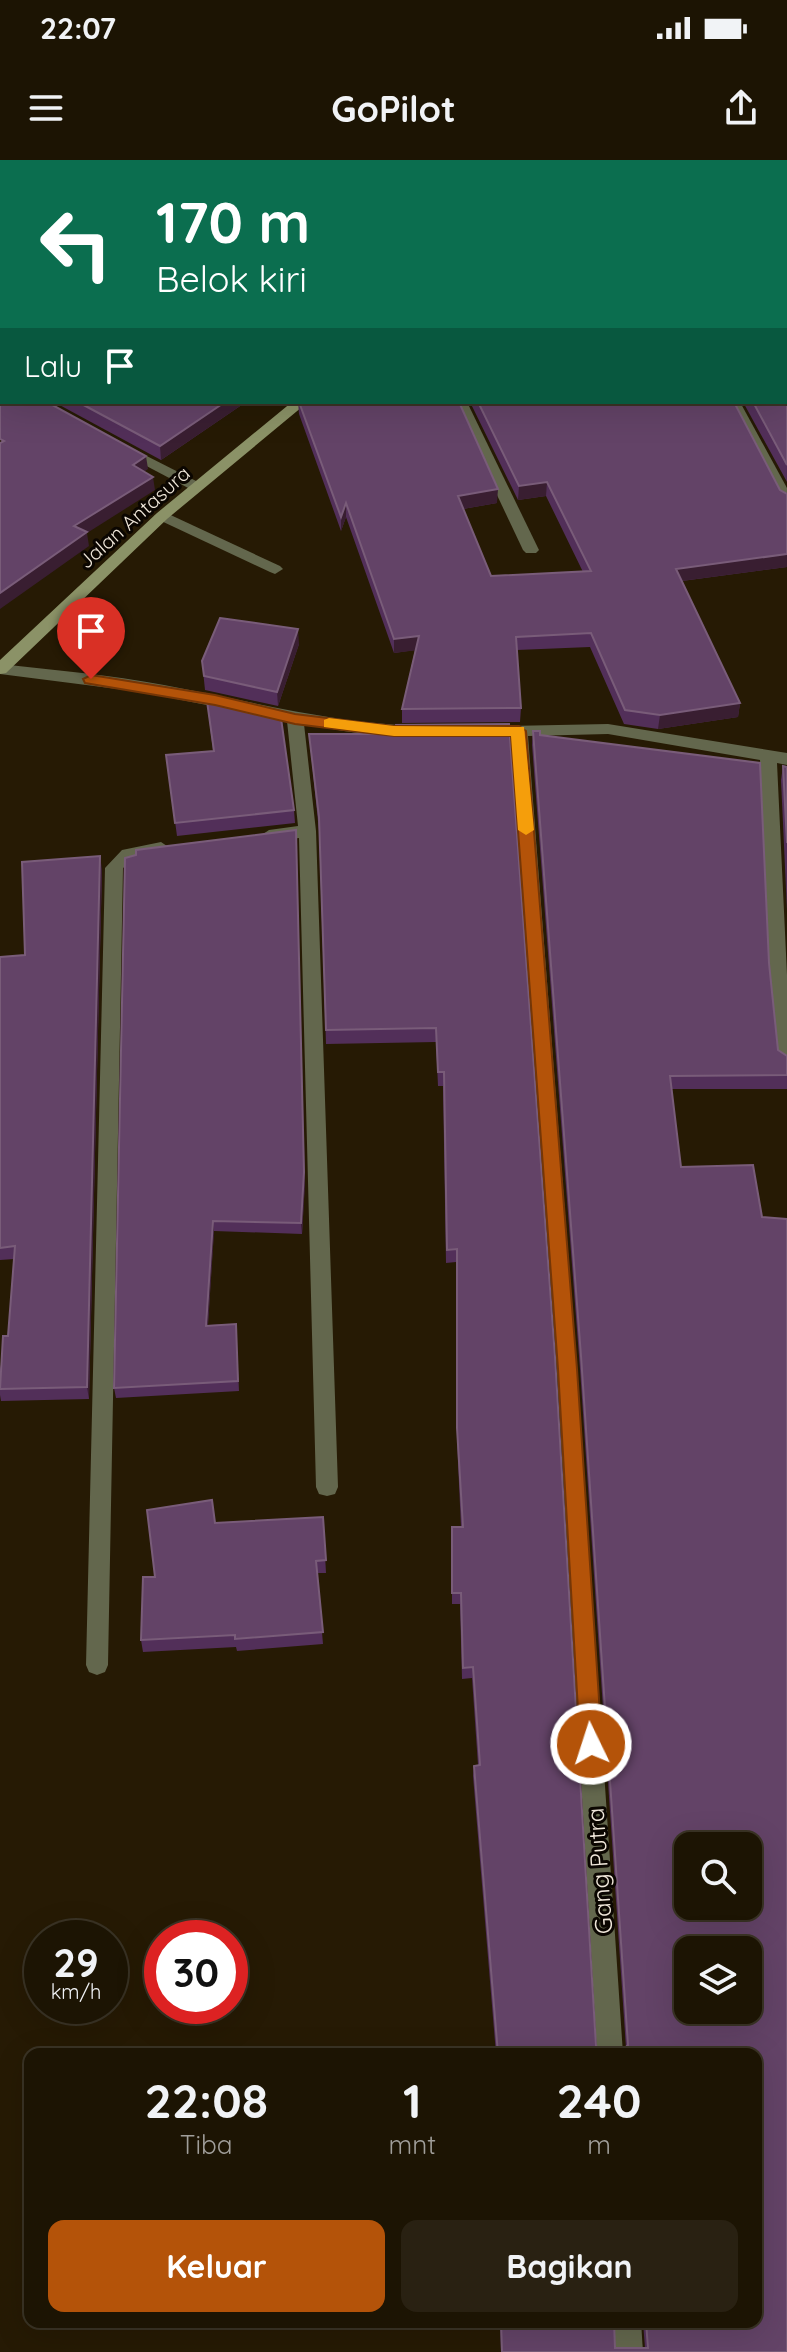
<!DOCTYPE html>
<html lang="id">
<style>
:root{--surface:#1c1403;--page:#292112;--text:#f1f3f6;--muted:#a09e9a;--line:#3a3325;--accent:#b45309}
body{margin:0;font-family:Quicksand,sans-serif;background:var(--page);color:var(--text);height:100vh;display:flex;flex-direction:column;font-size:30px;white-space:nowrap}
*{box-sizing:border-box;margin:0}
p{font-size:26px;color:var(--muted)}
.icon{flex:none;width:44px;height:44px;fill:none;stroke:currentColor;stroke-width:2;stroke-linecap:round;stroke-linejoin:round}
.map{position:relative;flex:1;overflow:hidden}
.panel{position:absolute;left:24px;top:1888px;width:738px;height:280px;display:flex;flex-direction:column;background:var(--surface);border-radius:16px;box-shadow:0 8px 32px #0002,0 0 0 2px var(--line)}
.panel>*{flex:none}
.guide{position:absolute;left:0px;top:0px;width:788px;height:244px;box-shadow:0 8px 32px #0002,0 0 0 2px var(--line);background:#0b6e4f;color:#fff;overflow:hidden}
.buttons{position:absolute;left:674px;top:1672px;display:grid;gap:16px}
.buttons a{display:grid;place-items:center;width:88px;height:88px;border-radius:16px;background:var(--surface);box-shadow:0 8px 32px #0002,0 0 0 2px var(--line);font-size:40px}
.speed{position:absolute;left:24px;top:1760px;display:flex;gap:16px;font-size:40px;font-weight:700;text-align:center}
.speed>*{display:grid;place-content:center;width:104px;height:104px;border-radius:50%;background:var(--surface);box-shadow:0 8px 32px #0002,0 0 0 2px var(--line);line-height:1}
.speed small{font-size:20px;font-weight:400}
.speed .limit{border:12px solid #d22;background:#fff;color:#111}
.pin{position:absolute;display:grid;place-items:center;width:68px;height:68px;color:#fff;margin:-82px -34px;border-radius:50% 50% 50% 0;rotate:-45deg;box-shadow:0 0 8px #0007}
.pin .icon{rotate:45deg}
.me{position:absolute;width:88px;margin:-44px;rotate:356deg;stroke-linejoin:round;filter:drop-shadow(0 0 6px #0008)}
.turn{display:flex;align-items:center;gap:28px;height:168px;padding:0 24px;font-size:36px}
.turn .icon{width:104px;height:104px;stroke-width:2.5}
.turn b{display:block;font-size:56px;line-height:68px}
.then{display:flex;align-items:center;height:76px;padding:0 24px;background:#0003;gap:16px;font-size:30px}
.eta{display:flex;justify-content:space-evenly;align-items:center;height:136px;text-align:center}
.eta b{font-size:48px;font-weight:700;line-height:56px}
.button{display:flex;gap:16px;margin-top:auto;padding:16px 24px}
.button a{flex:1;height:92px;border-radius:16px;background:var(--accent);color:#fff;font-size:32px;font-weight:700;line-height:92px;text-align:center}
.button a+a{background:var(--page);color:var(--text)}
.status{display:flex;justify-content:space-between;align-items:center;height:56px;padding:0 40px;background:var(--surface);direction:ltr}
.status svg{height:22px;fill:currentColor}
header{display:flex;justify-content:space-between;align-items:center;height:104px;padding:0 24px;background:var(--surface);font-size:36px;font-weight:700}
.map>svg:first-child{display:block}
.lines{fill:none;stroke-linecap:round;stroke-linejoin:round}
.lane{fill:#63674d;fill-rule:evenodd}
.street{fill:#63674d;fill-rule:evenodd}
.secondary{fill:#8b9267;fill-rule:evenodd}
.wall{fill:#522f59}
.shaded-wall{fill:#391e31}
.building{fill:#634367;stroke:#795c79;stroke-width:2;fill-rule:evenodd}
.route{fill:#b45309;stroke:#753606;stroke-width:2}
.slow{fill:#f59e0b}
.labels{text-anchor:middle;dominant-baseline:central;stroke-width:6;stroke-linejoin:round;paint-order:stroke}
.far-street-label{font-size:20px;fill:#f0e7da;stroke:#0b0601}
.street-label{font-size:24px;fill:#f0e7da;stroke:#0b0601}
</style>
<div class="status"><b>22:07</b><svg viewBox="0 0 49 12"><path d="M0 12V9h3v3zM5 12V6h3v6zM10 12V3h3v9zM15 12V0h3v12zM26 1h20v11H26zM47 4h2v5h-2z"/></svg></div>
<header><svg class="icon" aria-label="menu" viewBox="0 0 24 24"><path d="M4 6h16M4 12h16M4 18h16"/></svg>GoPilot<svg class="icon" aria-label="share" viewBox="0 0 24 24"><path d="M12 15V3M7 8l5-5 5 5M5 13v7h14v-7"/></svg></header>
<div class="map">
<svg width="787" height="2192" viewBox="0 0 787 2192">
<rect width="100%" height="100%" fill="#261a04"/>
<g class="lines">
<polygon class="lane" points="162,351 280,406 283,409 275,414 270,412 157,359 154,356"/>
<g class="street">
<polygon points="453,242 467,242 539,390 536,393 526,393 523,390"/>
<polygon points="726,242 740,242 787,328 787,346 780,342"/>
<polygon points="123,284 202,324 204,327 197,331 192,330 118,291 118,285"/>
<path d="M0,504C55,510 110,515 164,525C250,541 334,564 423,566L431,571C416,586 327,568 304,564L316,671L338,1327L335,1334L327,1336L319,1334L316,1327L299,678L269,682L260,676L269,670L298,666L287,561L141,532L0,514Z"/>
<polygon points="608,564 787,593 787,605 777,603 787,815 787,910 778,903 769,816 760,600 608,574 528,576 577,1209 623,1894 597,1894 557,1209 511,576 501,575 499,571 507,566"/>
<polygon points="161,682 170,688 167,692 138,697 123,708 108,1505 105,1512 97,1515 89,1512 86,1505 105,708 122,690"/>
<polygon points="613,2162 641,2162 643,2192 615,2192"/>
</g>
<polygon class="secondary" points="292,242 308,242 167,359 6,513 0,514 0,500 157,353"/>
</g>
<g class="wall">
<polygon points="294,0 787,0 787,322 743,242 786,242 786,2 295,2"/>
<polygon points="54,242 246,242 161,300"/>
<polygon points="298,242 497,343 463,349 491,416 583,412 546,336 518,340 470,242 734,242 780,330 787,334 787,407 682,421 740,543 738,557 658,569 624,564 590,487 517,490 521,548 520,562 402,563 402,549 415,490 394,493 346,357 341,371 299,254"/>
<polygon points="299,484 278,546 205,530 202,501"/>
<polygon points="206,534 294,650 295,663 177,676 166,595 213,591"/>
<polygon points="533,571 540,575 769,803 778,890 787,896 787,929 672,929 787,2192 501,2192 500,2162 493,2162 614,2162 615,2188 645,2188 643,2162 756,2162 756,1894 496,1894 473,1616 474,1606 478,1605 472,1518 462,1519 460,1444 452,1444 452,1379 461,1367 457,1281 456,1102 446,1103 443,926 438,926 436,882 326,884 319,671 309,574 395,574 596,1886 599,1888 626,1888 580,1209 532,585"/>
<polygon points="783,606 787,607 787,751 781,620"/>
<polygon points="125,698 305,1022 302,1074 214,1071 208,1165 236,1164 239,1231 116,1238 114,1228"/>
<polygon points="102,709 89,1239 1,1241 0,1235 0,1209 8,1176 14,1099 0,1100 0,797 25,795"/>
<polygon points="323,1357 326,1413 317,1413 323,1484 237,1491 236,1487 143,1492 141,1480 215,1363"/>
</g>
<g class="shaded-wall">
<polygon points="225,242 246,242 161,300 160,286"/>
<polygon points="146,296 148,309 134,319 133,305"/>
<polygon points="153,317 155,330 87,373 89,386 0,449 0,433 74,366"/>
<polygon points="547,322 546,336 518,340 519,326"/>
<polygon points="498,329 497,343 457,350 458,336"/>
<polygon points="346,343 346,357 341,371 341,357"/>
<polygon points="787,394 787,407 674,422 676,409"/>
<polygon points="298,469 299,484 278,546 277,532"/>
<polygon points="419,476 418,490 394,493 394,479"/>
<polygon points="740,543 738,557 658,569 660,555"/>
<polygon points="296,670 305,1022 302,1074 301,1063"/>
<polygon points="100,696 102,709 89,1239 87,1227"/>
<polygon points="213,1061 214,1071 207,1176 206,1166"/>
</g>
<g class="building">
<polygon points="0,0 44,0 44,2 2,2 2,15 0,14"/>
<polygon points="300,0 787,0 787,17 786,18 786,2 301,2"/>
<polygon points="787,28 787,163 786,162"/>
<polygon points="0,92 2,92 2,242 47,242 146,296 133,305 153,317 74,366 87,372 0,433 0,283 4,281 0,279"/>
<polygon points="786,174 787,175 787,305 753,242 786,242"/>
<polygon points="78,242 225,242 160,286"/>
<polygon points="299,242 459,242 498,329 458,336 491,416 591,411 547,322 519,326 478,242 734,242 780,330 787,334 787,394 676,409 740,543 660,555 625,550 591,473 516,477 521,548 402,549 419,476 394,479 346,343 341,357"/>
<polygon points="220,458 298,469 277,532 204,516 202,501"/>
<polygon points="206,534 280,551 294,650 175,663 166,595 214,591"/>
<path d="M509,564L555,1197L596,1886L599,1888H625L628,1885L581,1196L533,571H540V575L760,603L769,803L778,890L787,896V915L670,916L681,1007L753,1005L762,1057L787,1059V2192H502L501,2162H614L615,2188H648L646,2162H756V1894H498L474,1606L480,1605L473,1507L463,1508L461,1433H452V1367H463L457,1268V1089L447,1090L444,912H438L436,868L326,870L319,657L309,574H395L396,565ZM688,1686H748V1746H688ZM688,1790H748V1850H688Z"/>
<polygon points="783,606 787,607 787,683"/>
<polygon points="296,670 304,1012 301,1063 213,1061 206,1166 236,1164 238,1221 114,1228 125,698 136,695 136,690"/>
<polygon points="100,696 87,1227 0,1229 3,1176 8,1176 15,1086 0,1088 0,797 25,795 22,702"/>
<polygon points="212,1340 215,1363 323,1357 326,1400 316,1401 323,1472 235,1479 235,1475 141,1480 143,1417 155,1417 147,1350"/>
</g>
<polygon class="route" points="91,515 215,535 295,554 368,563 394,566 519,566 526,571 577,1209 602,1584 598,1591 591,1594 584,1591 580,1584 558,1209 511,576 394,576 368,573 295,564 215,545 85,523 83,519"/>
<polygon class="slow" points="329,558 394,566 524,567 534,670 526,675 518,670 511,576 394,576 324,567 324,560"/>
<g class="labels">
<g class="far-street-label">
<text transform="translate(134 357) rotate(-42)">Jalan Antasura</text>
</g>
<g class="street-label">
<text transform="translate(599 1711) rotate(-94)">Gang Putra</text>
</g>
</g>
</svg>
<div class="buttons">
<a><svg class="icon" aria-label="search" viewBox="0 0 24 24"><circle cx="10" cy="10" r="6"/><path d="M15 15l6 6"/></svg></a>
<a><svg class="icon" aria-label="layers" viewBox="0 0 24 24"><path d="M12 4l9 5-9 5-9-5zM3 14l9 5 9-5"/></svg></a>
</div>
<div class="speed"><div>29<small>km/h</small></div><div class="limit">30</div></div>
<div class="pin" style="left:91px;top:519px;background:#d93025"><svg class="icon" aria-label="arrive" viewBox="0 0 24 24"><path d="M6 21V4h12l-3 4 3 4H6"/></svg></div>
<svg class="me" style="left:591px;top:1584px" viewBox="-20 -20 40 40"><circle r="17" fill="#b45309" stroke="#fff" stroke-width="3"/><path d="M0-11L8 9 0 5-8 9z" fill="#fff"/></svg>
<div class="guide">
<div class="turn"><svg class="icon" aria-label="left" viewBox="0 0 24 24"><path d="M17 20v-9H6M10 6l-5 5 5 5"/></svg><div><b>170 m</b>Belok kiri</div></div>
<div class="then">Lalu<svg class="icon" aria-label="arrive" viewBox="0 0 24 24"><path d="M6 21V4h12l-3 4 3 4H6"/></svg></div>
</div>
<section class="panel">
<div class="eta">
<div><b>22:08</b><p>Tiba</p></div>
<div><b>1</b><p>mnt</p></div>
<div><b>240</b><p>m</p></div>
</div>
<div class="button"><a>Keluar</a><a>Bagikan</a></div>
</section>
</div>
